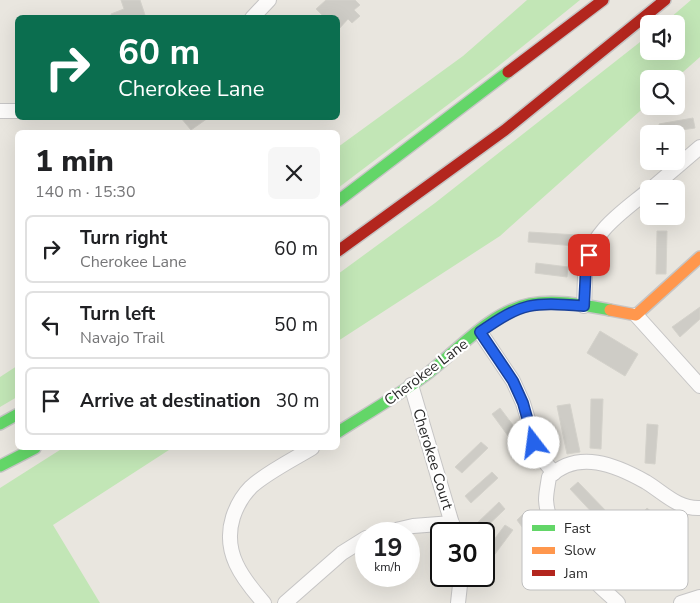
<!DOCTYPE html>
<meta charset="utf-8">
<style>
:root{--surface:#fff;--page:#f6f6f6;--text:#202124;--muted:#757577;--line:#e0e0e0}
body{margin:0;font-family:"Nunito Sans",sans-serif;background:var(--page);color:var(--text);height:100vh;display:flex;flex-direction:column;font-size:19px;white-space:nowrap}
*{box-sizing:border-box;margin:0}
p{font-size:16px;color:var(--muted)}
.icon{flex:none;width:28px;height:28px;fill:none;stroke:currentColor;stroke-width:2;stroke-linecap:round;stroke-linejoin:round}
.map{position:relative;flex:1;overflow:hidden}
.details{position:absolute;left:15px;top:130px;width:325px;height:320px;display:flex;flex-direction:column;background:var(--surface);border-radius:8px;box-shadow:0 5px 20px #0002}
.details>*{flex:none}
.top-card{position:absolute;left:15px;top:15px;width:325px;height:105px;border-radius:8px;box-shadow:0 5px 20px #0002;background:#0b6e4f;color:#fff;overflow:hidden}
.fabs{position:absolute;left:640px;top:15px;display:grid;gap:10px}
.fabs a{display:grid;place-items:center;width:45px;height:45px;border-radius:8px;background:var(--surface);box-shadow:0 5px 20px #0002;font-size:25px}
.speed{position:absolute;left:355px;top:522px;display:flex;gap:10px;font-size:25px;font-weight:700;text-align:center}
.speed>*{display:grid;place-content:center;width:65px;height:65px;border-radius:50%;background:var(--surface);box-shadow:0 5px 20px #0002;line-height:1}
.speed small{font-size:12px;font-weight:400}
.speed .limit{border:2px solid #111;border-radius:8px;background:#fff;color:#111}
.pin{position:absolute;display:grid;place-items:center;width:42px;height:42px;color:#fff;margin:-21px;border-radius:10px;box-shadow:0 2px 8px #0006}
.me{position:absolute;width:55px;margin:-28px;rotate:345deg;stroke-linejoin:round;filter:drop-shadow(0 0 4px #0008)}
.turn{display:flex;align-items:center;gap:18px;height:105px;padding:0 20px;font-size:22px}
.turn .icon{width:65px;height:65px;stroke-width:2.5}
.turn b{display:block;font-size:35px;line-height:42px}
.round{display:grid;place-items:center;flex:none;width:52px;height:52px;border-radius:8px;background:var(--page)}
.head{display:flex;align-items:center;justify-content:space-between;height:85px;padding:0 20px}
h1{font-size:30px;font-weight:800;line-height:38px}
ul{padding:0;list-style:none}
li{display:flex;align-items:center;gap:15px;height:68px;margin:0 10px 8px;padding:0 10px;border:2px solid var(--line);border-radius:8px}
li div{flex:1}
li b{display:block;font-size:19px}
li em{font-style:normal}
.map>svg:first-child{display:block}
.green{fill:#c2e6b6}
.building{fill:#ceccc6;stroke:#d4d2cb}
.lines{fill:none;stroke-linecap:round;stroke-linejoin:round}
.street-casing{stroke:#c6c5c5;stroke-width:16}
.fast-casing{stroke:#c6c5c5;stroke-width:14}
.slow-casing{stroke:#c6c5c5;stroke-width:14}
.jam-casing{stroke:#c6c5c5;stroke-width:14}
.street{stroke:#fcfbfa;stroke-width:14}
.fast{stroke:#63d668;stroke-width:11}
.slow{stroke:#ff974d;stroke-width:11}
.jam{stroke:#b3261e;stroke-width:11}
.route-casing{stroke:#184099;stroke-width:12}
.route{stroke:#2563eb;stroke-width:9}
.labels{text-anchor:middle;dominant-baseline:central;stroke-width:4.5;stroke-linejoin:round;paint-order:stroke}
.street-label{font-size:15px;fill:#2a2a2a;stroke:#fff}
.key{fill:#fff;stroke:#bfbfbf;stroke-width:1}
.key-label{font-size:14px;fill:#2a2a2a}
</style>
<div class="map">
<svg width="700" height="603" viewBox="0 0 700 603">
<rect width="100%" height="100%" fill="#e9e6df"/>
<g class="green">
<polygon points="527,0 580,0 491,72 338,188 338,147 463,56"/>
<polygon points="691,0 700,0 700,57 675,79 649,79 649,103 500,236 338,341 338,274 435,203 649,35 649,51 676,51 676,24 663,24"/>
<polygon points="17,366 17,397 0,407 0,377"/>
<polygon points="63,448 172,448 53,525 100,603 0,603 0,488"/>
</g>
<g class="building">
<polygon points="121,0 140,0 146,18 112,18 111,14 124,9"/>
<polygon points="326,0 355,0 360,5 354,10 360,16 352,23 348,19 338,30 338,18 325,18 316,9"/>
<polygon points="181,118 208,118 191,130"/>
<polygon points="693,118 695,128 661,133 659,124"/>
<polygon points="657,231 667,231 666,274 656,274"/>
<polygon points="529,232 577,235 576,246 528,242"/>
<polygon points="536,263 568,267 567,277 535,273"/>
<polygon points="700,307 700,319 680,337 672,327"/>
<polygon points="600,331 638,354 625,376 587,353"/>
<polygon points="591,399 603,399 601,449 590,448"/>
<polygon points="570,404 580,452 567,454 557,406"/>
<polygon points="500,408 522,437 514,444 492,414"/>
<polygon points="647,424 658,425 655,464 645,463"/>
<polygon points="481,442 488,448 462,473 455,467"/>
<polygon points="492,472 498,478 471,503 465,496"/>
<polygon points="578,482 607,512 599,520 570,489"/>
<polygon points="499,502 505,509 479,534 473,527"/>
<polygon points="647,508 678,535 672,543 641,515"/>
<polygon points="579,510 599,532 592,539 571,518"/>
<polygon points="525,512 554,549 544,557 517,520"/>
<polygon points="505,525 513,530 486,566 484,564 484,553"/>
</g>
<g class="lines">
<defs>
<g id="street">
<polyline points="252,18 269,0"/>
<polyline points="0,111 18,111"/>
<polyline points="651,189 700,147"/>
<path d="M584,306C585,293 584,280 586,267C590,232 624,211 649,190"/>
<polyline points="636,315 700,386"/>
<polyline points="480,332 513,381 523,403 539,455 554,473"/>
<polyline points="411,385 455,534"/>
<polyline points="379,534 413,526 452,523"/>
<path d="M264,603C242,578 222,552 233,517C237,505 242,496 251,487C266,473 294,459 312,448"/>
<polyline points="285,603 342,553 366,538"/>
<polyline points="458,603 461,576"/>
<path d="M618,603C589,576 549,543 546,500C546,493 548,484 549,477C578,449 616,465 646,482C664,493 678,509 700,508"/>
<polyline points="681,603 700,597"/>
</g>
<g id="fast">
<polyline points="338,201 508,72"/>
<polyline points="0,424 18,414"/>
<path d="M338,432C368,413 399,395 427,374C458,350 490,312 530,304C556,299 584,305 610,310"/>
<polyline points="0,466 35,448"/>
</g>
<polyline id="slow" points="610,310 636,315 700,257"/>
<g id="jam">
<polyline points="508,72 603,0"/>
<polyline points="338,251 505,130 665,0"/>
</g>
</defs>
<use href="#street" class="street-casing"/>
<use href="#fast" class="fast-casing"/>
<use href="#slow" class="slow-casing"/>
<use href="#jam" class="jam-casing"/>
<use href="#street" class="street"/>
<use href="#fast" class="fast"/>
<use href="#slow" class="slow"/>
<use href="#jam" class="jam"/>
</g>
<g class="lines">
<defs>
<path id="route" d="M534,443L523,403L513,381L480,332C523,302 532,302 584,306L586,266L589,255"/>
</defs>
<use href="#route" class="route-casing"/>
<use href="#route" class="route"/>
</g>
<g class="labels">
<g class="street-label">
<text transform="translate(426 372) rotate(-37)">Cherokee Lane</text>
<text transform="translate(433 459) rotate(73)">Cherokee Court</text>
</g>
</g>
<rect x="522" y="510" width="166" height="80" rx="8" class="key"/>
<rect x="532" y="525" width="23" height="6" fill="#63d668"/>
<rect x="532" y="547" width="23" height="7" fill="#ff974d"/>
<rect x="532" y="570" width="23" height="6" fill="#b3261e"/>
<g class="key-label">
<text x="564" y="533">Fast</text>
<text x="564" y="555">Slow</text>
<text x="564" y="578">Jam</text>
</g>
</svg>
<div class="fabs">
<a><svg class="icon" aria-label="sound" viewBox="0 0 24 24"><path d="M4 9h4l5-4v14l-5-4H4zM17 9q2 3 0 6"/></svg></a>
<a><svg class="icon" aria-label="search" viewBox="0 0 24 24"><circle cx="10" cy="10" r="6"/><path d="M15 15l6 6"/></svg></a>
<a>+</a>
<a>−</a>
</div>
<div class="speed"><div>19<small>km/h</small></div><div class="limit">30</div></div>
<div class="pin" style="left:589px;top:255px;background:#d93025"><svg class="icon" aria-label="arrive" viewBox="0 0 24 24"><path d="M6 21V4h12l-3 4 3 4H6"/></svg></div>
<svg class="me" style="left:534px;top:443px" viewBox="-20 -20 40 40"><circle r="19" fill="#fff"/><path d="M0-13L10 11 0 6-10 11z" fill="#2563eb"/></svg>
<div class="top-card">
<div class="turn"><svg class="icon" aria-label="right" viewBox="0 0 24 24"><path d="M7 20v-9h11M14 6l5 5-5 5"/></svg><div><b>60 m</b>Cherokee Lane</div></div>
</div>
<section class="details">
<div class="head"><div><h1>1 min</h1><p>140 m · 15:30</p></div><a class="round"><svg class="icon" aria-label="close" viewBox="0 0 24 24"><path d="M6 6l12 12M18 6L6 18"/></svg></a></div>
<ul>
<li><svg class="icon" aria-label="right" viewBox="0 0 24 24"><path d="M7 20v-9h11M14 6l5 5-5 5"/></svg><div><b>Turn right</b><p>Cherokee Lane</p></div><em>60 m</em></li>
<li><svg class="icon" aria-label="left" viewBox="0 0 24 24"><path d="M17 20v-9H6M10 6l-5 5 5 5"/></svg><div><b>Turn left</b><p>Navajo Trail</p></div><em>50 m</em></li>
<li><svg class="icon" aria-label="arrive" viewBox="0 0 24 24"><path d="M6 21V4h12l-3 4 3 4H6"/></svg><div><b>Arrive at destination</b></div><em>30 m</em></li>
</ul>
</section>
</div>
